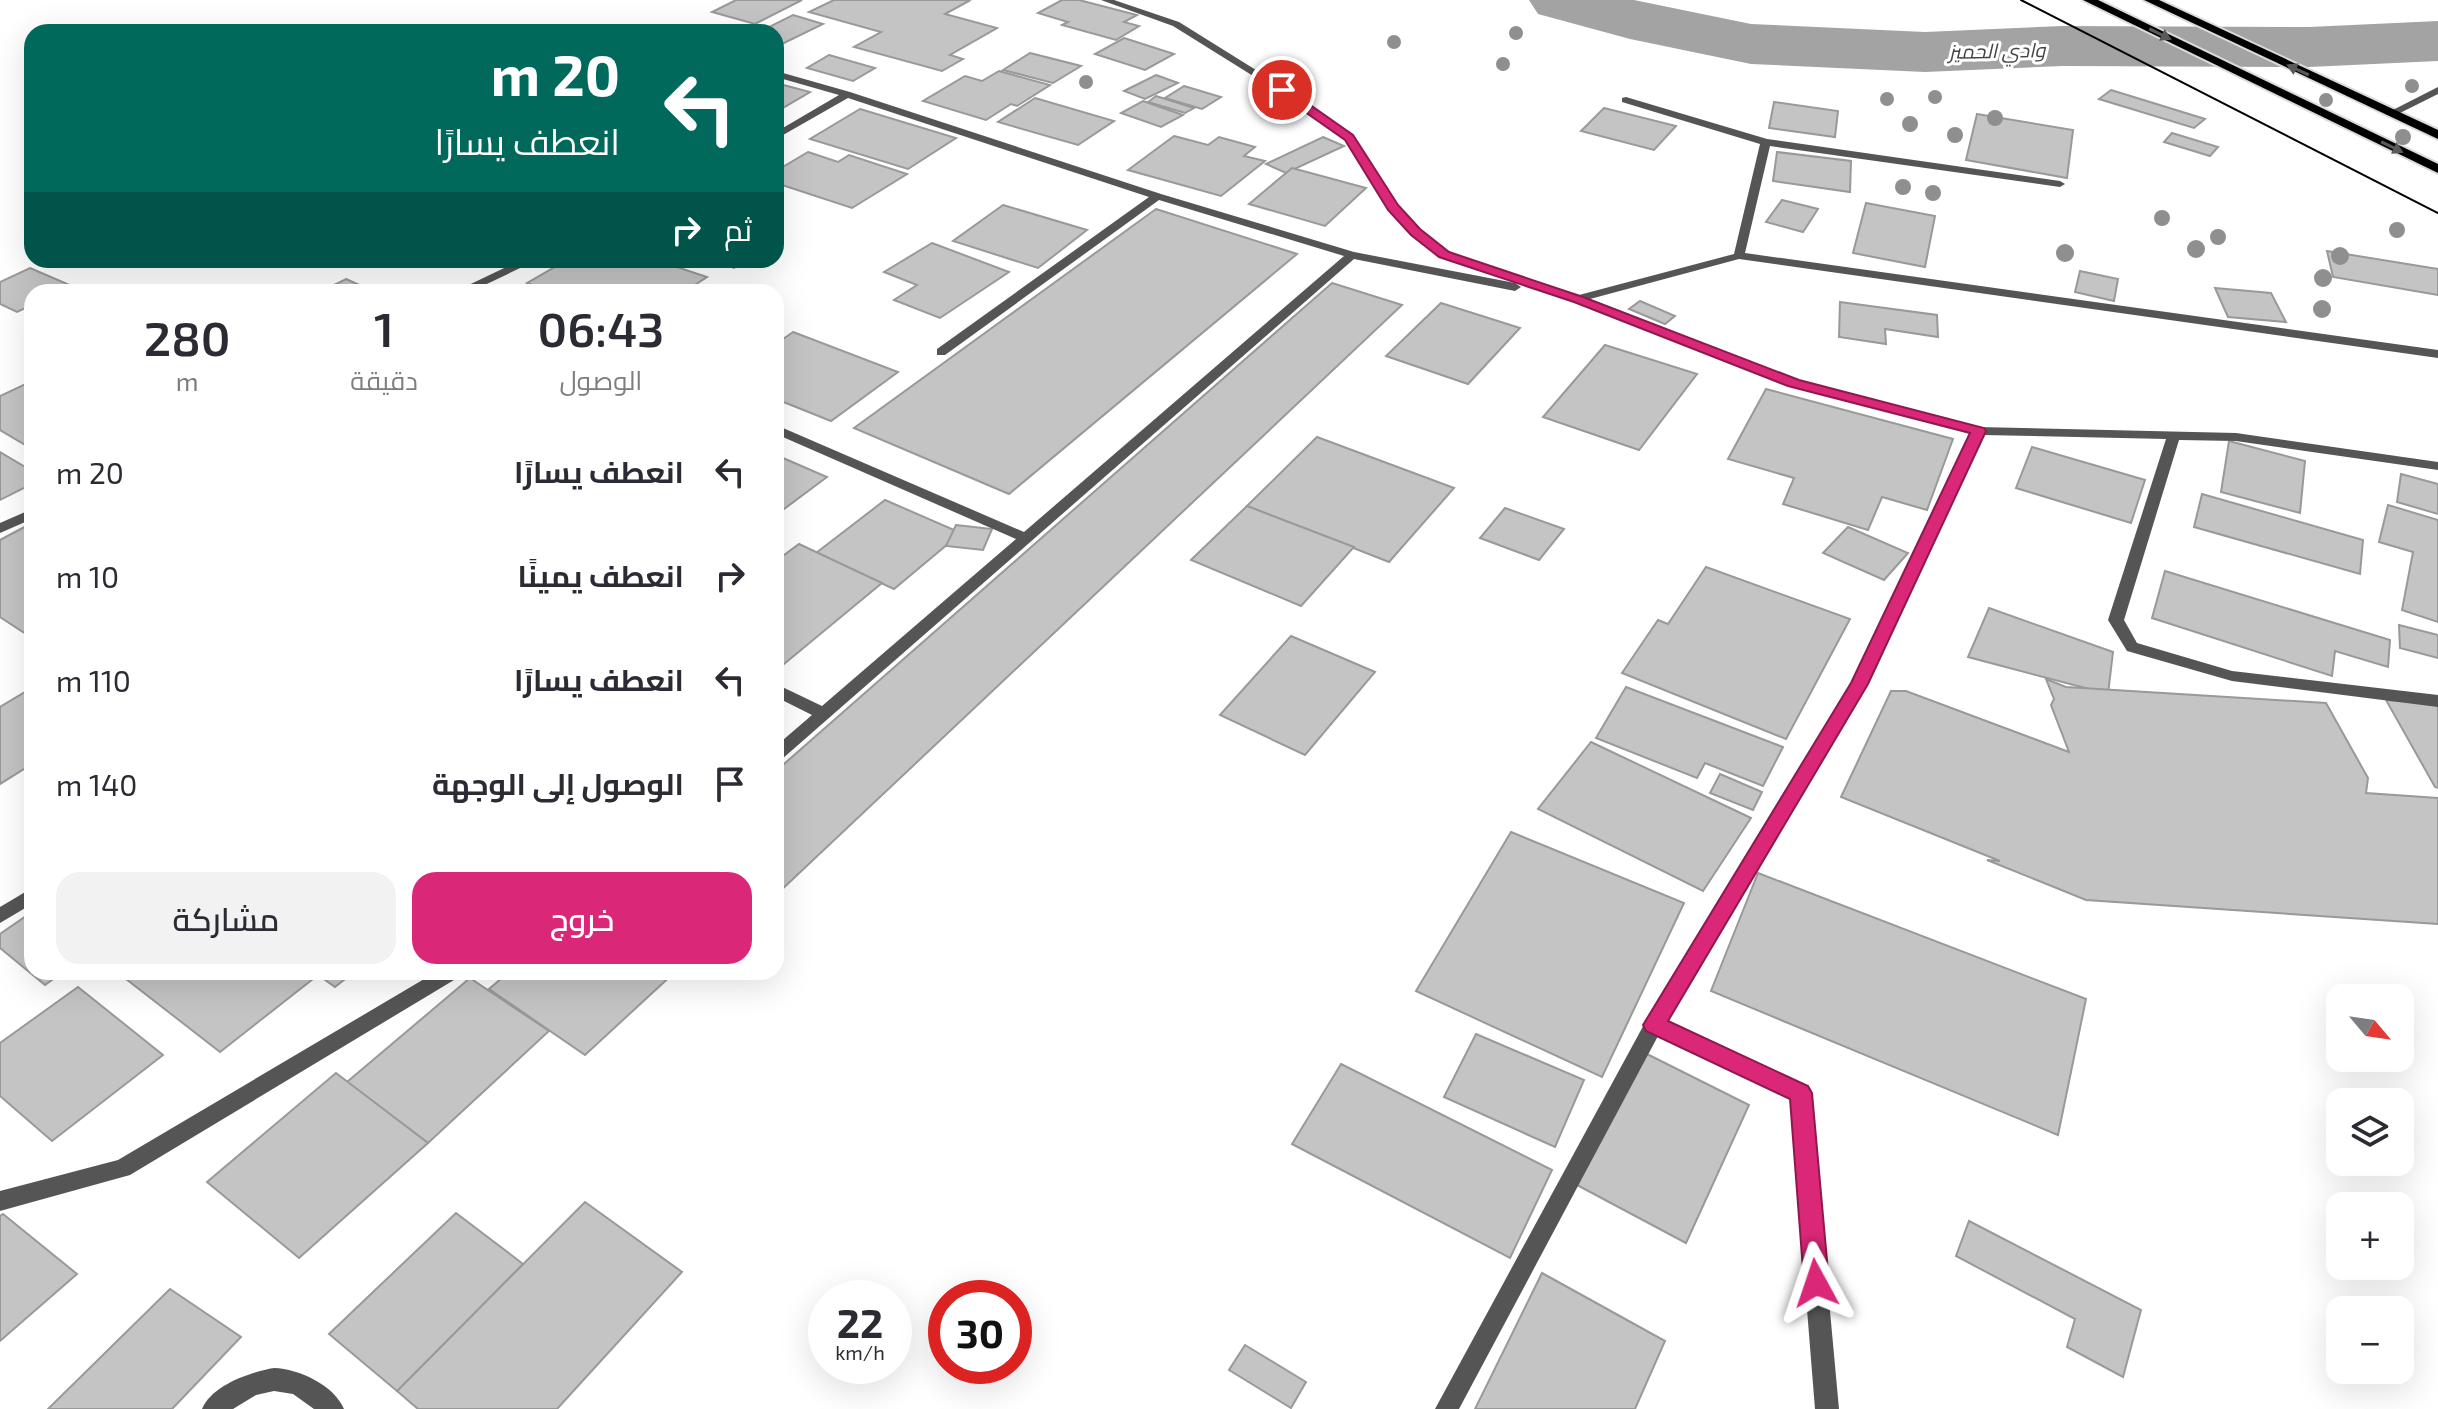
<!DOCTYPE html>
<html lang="ar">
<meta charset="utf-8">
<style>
:root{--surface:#fff;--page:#f2f2f3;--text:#2b2b33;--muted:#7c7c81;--accent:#db2777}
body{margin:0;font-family:"Exo 2",Cairo,sans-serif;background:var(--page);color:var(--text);direction:rtl;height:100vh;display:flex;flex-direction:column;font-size:30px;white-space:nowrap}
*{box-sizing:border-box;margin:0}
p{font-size:26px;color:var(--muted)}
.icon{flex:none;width:44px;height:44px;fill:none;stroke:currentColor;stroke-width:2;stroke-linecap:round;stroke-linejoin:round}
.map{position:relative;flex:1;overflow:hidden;direction:ltr}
.details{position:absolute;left:24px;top:284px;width:760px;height:696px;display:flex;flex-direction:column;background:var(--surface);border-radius:24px;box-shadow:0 8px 32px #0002;direction:rtl}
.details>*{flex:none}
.banner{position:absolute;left:24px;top:24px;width:760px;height:244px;border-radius:24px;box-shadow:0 8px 32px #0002;direction:rtl;background:#00695c;color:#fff;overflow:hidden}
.needle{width:52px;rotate:119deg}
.controls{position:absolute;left:2326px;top:984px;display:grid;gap:16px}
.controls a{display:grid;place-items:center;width:88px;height:88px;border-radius:16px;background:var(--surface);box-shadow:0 8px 32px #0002;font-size:40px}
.speed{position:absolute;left:808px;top:1280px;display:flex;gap:16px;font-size:40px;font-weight:700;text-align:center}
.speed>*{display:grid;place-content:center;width:104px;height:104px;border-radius:50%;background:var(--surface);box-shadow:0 8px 32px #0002;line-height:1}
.speed small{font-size:20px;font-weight:400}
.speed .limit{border:12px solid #d22;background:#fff;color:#111}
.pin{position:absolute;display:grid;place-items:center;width:68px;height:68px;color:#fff;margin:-34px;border:4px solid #fff;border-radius:50%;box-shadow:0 2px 8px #0007}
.me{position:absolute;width:88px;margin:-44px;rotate:355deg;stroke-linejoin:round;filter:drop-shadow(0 0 6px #0008)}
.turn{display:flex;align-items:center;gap:28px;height:168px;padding:0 32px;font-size:36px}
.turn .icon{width:104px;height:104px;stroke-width:2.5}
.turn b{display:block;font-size:56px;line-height:68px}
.then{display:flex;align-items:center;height:76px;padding:0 32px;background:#0003;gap:16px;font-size:30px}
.eta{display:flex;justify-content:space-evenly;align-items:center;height:136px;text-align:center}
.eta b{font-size:48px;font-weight:600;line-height:56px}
.primary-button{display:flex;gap:16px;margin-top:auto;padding:16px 32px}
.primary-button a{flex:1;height:92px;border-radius:24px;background:var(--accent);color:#fff;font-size:32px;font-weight:600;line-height:92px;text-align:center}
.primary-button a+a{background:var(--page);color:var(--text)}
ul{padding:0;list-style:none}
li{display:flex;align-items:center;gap:24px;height:104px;padding:0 32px}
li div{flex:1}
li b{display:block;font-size:30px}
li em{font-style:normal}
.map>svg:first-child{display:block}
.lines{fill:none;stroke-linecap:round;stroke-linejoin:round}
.river{fill:#a3a3a3;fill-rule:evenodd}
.building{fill:#c4c4c4;stroke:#999;stroke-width:2}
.primary-casing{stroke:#dbdbdb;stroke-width:4}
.service{fill:#555;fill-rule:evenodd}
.minor{fill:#555;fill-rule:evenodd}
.primary{fill:#000;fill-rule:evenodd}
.tram{stroke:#000;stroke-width:2}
.tree{fill:#8f8f8f}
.oneway{fill:#595959}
.route{fill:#db2777;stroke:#8e194d;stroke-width:2}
.labels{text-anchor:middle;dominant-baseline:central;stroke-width:6;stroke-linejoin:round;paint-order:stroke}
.far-water-label{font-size:20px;font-style:italic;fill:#444;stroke:#fff}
</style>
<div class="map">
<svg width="2438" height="1409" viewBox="0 0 2438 1409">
<rect width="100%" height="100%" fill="#fff"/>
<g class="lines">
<polygon class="river" points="1529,0 1634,0 1751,24 1925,32 2063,26 2309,27 2438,21 2438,61 2309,67 2063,66 1925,72 1751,64 1630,39 1538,14"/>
</g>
<g class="building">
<polygon points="736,0 802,0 755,24 712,12"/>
<polygon points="834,0 964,0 969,1 945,14 997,28 950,55 963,59 942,71 854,47 881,32 809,12"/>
<polygon points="1062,0 1079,0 1137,15 1124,22 1139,26 1116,40 1062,25 1068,22 1038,13"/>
<polygon points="793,15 823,24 776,47 776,32 759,32"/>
<polygon points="1124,38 1174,54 1145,70 1095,54"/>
<polygon points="1030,53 1081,66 1053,83 1003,70"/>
<polygon points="829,55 875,68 853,81 807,68"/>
<polygon points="999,71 1050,85 1017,106 1011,104 986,120 923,101 965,76 982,81"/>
<polygon points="1156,75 1178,83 1145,99 1124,91"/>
<polygon points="776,83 810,92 776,112"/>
<polygon points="1184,86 1221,97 1202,109 1165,98"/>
<polygon points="2111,90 2205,119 2194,128 2099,99"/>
<polygon points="1156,96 1194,108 1185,113 1148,102"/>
<polygon points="1035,98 1114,121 1078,145 998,122"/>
<polygon points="1143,101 1183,115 1161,127 1121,113"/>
<polygon points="1774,102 1838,111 1835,137 1769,128"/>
<polygon points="1604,108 1676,126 1654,150 1581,131"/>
<polygon points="860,109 956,138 908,169 810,139"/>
<polygon points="1977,114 2073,130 2067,178 1966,160"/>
<polygon points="2172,133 2218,147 2210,156 2164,142"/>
<polygon points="1174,136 1208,145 1219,137 1255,147 1244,156 1265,161 1221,196 1128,170"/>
<polygon points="1323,137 1344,146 1286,173 1266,164"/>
<polygon points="808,152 838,162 849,155 907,174 852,208 776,183 776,171"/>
<polygon points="1777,152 1851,161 1850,192 1773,181"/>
<polygon points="1292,168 1366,188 1325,226 1249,204"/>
<polygon points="1782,200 1818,209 1803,232 1766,222"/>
<polygon points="1866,203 1935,216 1925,267 1853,253"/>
<polygon points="1003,205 1087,230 1038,268 953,241"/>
<polygon points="1156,209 1297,254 1009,494 854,428"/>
<polygon points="932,243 1009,272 940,318 894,300 917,285 884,272"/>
<polygon points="2327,251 2438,269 2438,295 2333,277"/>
<polygon points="567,260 656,260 707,277 684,292 580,292 566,287 551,292 527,283"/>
<polygon points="711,260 747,260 734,268"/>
<polygon points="30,268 72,286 60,292 32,292 32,305 17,312 0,304 0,282"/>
<polygon points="2080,271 2118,279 2114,301 2075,292"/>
<polygon points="346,279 375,292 320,292"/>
<polygon points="1332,283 1402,305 776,895 776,771"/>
<polygon points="2215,288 2271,293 2286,322 2228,317"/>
<polygon points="1640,301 1675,316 1665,324 1629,309"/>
<polygon points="1840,302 1937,315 1938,337 1885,329 1886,344 1839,337"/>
<polygon points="1441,303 1520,328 1468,384 1386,356"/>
<polygon points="793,332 898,372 831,421 776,399 776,344"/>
<polygon points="1605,345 1697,374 1639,450 1543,417"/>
<polygon points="32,381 32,449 0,430 0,396"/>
<polygon points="1766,389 1953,439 1927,510 1882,497 1868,530 1783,504 1794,478 1728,459"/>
<polygon points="1317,437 1454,488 1389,562 1247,506"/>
<polygon points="2229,441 2305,461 2300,513 2221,492"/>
<polygon points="2032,447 2145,480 2131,523 2016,488"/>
<polygon points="0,452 32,471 32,484 0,500"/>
<polygon points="776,455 827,477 776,515"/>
<polygon points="2401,474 2438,484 2438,514 2397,502"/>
<polygon points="2202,494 2363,540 2360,574 2194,527"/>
<polygon points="885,500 961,533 894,589 816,553"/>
<polygon points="2388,505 2438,520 2438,622 2402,610 2413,552 2379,542"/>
<polygon points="1247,506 1354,547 1301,606 1191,560"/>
<polygon points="1505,508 1564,529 1539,560 1480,538"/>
<polygon points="32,523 32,638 0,617 0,540"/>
<polygon points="956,525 992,529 983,550 946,546"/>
<polygon points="1848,527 1908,553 1884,580 1823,553"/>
<polygon points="799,544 882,583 778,669 776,561"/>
<polygon points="1706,567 1850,619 1786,739 1622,673 1658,620 1668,624"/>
<polygon points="2165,571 2390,640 2388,667 2335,651 2332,676 2152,618"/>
<polygon points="1989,608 2113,652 2108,694 1968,657"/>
<polygon points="2399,625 2438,635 2438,658 2400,648"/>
<polygon points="1291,636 1375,672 1305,755 1220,715"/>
<polygon points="2046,679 2066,687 2326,703 2368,778 2366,793 2438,798 2438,924 2086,900 1987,860 2000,861 1841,797 1891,691 1906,691 2069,752 2051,705 2054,699"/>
<polygon points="1626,687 1783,747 1763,786 1705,763 1697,778 1596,738"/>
<polygon points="30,689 32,764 0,784 0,707"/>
<polygon points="2386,700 2438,704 2438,788 2435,787"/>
<polygon points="1591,742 1751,818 1703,891 1538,809"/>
<polygon points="1720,774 1762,792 1753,810 1710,793"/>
<polygon points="1511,832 1684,903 1602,1077 1416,991"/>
<polygon points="1758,873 2086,999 2058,1135 1711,991"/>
<polygon points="32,912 32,972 63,972 45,985 0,948 0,934"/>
<polygon points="117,972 314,972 318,975 220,1052"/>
<polygon points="314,972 354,972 335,987"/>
<polygon points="509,972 675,972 585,1055 489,989"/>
<polygon points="470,978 549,1031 428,1143 347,1082"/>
<polygon points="78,987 163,1055 52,1141 0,1096 0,1043"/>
<polygon points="1476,1034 1584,1080 1555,1147 1444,1097"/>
<polygon points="1645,1053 1749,1105 1686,1243 1577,1185"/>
<polygon points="1341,1064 1552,1170 1510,1258 1292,1144"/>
<polygon points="336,1073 428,1143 299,1258 207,1182"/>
<polygon points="585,1202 682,1272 557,1409 418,1409 397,1391"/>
<polygon points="456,1213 523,1264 397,1391 329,1334"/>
<polygon points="3,1214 77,1274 0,1341 0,1216"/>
<polygon points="1969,1221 2141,1310 2123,1377 2067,1347 2075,1319 1956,1256"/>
<polygon points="1542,1273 1665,1341 1635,1409 1475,1409"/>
<polygon points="170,1289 241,1337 172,1409 48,1409"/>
<polygon points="1245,1345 1306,1382 1291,1408 1229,1370"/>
</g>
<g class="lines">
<defs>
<g id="primary">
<polygon points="2083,0 2098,0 2438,164 2438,173"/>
<polygon points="2144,0 2159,0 2438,130 2438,139"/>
</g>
</defs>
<use href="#primary" class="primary-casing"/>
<polygon class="service" points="2438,87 2438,94 2394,116 2385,114"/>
<g class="minor">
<polygon points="1101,0 1114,0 1179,22 1285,88 1353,135 1397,205 1419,230 1448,253 1579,295 1734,254 1760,144 1622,102 1622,98 1626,97 1767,139 2060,181 2065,184 2060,187 1770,146 1745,253 2438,350 2438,358 1739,259 1590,299 1799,380 1978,427 2236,433 2438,462 2438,470 2236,441 2179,440 2124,620 2137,643 2232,671 2438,695 2438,707 2232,681 2127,651 2108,620 2166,439 1983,435 1867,684 1666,1022 1807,1087 1810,1093 1839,1409 1815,1409 1790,1098 1658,1036 1459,1409 1435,1409 1647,1019 1851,684 1970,433 1789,386 1577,303 1440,257 1411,234 1389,209 1345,139 1279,92 1173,26"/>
<polygon points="776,71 850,92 1161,194 1354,252 1515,283 1521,287 1515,291 1354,259 782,759 776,761 776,746 812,715 776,697 776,684 822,706 1016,539 776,434 776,425 1024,532 1344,256 1159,200 945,355 937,355 937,349 1149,197 848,98 776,139 776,132 839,95 776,77"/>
<polygon points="521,260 537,260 470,292 454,292"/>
<polygon points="32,509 32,519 0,533 0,523"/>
<polygon points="32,888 32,904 0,923 0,907"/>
<polygon points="436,972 461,972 459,977 130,1175 0,1211 0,1191 118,1160"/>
<path d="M274,1368C299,1369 334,1385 344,1409H314L293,1394L274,1391L256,1395L233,1409H202C212,1385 250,1372 274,1368Z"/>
</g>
<use href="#primary" class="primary"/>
<polyline class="tram" points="2021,0 2438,213"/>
</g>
<g class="tree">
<circle cx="1516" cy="33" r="7"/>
<circle cx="1394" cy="42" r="7"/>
<circle cx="1503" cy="64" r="7"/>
<circle cx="1086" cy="82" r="7"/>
<circle cx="2412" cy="86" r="7"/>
<circle cx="1935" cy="97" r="7"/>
<circle cx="1887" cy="99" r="7"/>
<circle cx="2326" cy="100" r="7"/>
<circle cx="1995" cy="118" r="8"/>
<circle cx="1910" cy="124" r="8"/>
<circle cx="1955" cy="135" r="8"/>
<circle cx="2403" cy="137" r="8"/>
<circle cx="1903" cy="187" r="8"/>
<circle cx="1933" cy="193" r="8"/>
<circle cx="2162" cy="218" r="8"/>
<circle cx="2397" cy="230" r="8"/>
<circle cx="2218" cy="237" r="8"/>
<circle cx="2196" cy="249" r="9"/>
<circle cx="2065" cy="253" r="9"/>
<circle cx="2340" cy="256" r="9"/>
<circle cx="2323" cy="278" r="9"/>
<circle cx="2322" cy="309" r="9"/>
</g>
<defs><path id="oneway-solid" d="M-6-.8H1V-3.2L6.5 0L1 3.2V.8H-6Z" transform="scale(2)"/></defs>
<g class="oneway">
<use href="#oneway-solid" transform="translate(2160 34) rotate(26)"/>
<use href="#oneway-solid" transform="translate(2298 70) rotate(-155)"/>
<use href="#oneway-solid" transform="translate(2392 147) rotate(26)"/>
</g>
<polygon class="route" points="1278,88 1286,88 1353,135 1398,205 1420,229 1449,252 1583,297 1799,380 1984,428 1986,431 1868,684 1668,1021 1808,1086 1812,1093 1829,1283 1825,1291 1816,1295 1807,1291 1804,1283 1790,1099 1646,1031 1643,1025 1851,683 1970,433 1788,386 1574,302 1439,257 1411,235 1388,210 1345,140 1278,93"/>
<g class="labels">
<g class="far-water-label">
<text transform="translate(1997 50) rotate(-1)">وادي الحميز</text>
</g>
</g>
</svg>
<div class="controls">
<a><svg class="needle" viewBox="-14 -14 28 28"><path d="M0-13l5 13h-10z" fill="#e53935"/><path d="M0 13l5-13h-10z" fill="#7c7c81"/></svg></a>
<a><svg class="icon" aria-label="layers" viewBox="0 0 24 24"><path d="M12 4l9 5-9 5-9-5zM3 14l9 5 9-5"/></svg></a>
<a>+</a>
<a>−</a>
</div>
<div class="speed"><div>22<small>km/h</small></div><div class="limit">30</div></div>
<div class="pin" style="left:1282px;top:90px;background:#d93025"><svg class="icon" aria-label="arrive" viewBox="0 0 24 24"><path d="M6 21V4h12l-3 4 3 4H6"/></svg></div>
<svg class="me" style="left:1816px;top:1283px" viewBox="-20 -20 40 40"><path d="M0-17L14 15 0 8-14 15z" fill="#db2777" stroke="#fff" stroke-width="4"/></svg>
<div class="banner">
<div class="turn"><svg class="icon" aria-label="left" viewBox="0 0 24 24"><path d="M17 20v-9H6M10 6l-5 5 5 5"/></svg><div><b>20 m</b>انعطف يسارًا</div></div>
<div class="then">ثم<svg class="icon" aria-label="right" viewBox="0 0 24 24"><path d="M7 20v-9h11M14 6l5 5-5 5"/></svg></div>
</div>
<section class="details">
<div class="eta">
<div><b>06:43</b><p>الوصول</p></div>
<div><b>1</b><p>دقيقة</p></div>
<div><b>280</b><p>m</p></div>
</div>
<ul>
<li><svg class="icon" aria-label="left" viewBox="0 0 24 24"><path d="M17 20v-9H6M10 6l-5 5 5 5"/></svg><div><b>انعطف يسارًا</b></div><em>20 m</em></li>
<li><svg class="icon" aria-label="right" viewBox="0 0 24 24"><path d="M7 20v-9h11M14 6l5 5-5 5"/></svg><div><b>انعطف يمينًا</b></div><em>10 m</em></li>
<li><svg class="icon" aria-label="left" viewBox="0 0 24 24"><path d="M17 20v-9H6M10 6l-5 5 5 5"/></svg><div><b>انعطف يسارًا</b></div><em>110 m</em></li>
<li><svg class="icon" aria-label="arrive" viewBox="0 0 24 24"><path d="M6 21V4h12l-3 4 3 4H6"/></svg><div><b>الوصول إلى الوجهة</b></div><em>140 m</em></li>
</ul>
<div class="primary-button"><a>خروج</a><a>مشاركة</a></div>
</section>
</div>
